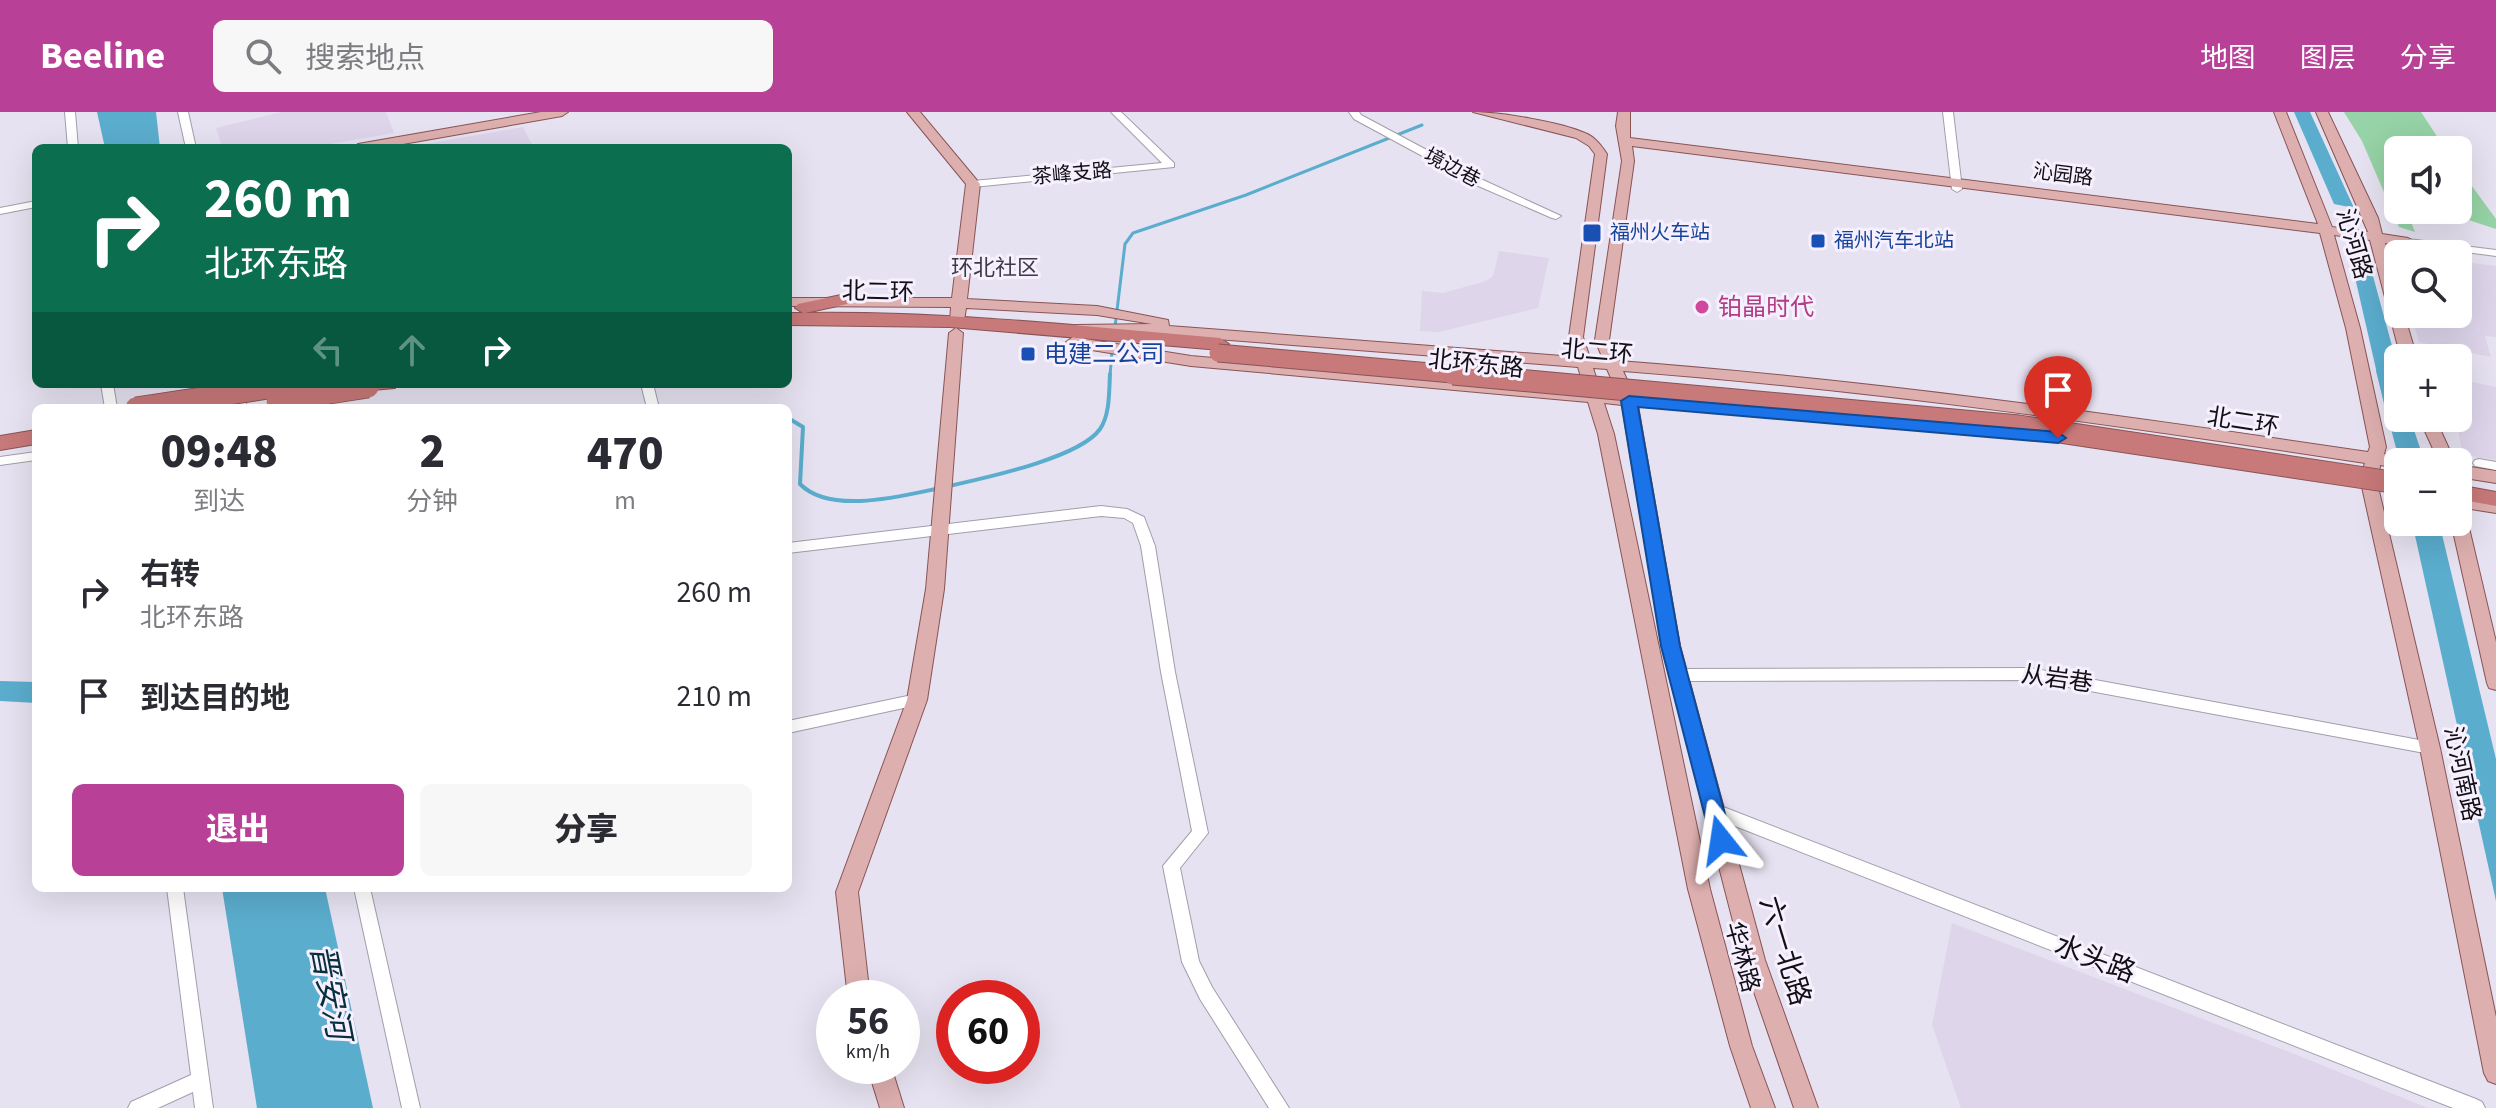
<!DOCTYPE html>
<html lang="zh">
<meta charset="utf-8">
<style>
:root{--surface:#fff;--page:#f7f7f7;--text:#2b2b33;--muted:#7c7c81;--accent:#b84197}
body{margin:0;font-family:"Source Sans 3","Noto Sans SC",sans-serif;background:var(--page);color:var(--text);height:100vh;display:flex;flex-direction:column;font-size:30px;white-space:nowrap}
*{box-sizing:border-box;margin:0}
p{font-size:26px;color:var(--muted)}
.icon{flex:none;width:44px;height:44px;fill:none;stroke:currentColor;stroke-width:2;stroke-linecap:round;stroke-linejoin:round}
.map{position:relative;flex:1;overflow:hidden}
.panel{position:absolute;left:32px;top:292px;width:760px;height:488px;display:flex;flex-direction:column;background:var(--surface);border-radius:12px;box-shadow:0 8px 32px #0002}
.panel>*{flex:none}
.guide{position:absolute;left:32px;top:32px;width:760px;height:244px;border-radius:12px;box-shadow:0 8px 32px #0002;background:#0b6e4f;color:#fff;overflow:hidden}
.controls{position:absolute;left:2384px;top:24px;display:grid;gap:16px}
.controls a{display:grid;place-items:center;width:88px;height:88px;border-radius:12px;background:var(--surface);box-shadow:0 8px 32px #0002;font-size:40px}
.speed{position:absolute;left:816px;top:868px;display:flex;gap:16px;font-size:40px;font-weight:700;text-align:center}
.speed>*{display:grid;place-content:center;width:104px;height:104px;border-radius:50%;background:var(--surface);box-shadow:0 8px 32px #0002;line-height:1}
.speed small{font-size:20px;font-weight:400}
.speed .limit{border:12px solid #d22;background:#fff;color:#111}
.pin{position:absolute;display:grid;place-items:center;width:68px;height:68px;color:#fff;margin:-82px -34px;border-radius:50% 50% 50% 0;rotate:-45deg;box-shadow:0 0 8px #0007}
.pin .icon{rotate:45deg}
.me{position:absolute;width:88px;margin:-44px;rotate:345deg;stroke-linejoin:round;filter:drop-shadow(0 0 6px #0008)}
.turn{display:flex;align-items:center;gap:28px;height:168px;padding:0 40px;font-size:36px}
.turn .icon{width:104px;height:104px;stroke-width:2.5}
.turn b{display:block;font-size:56px;line-height:68px}
.lanes{display:flex;align-items:center;height:76px;padding:0 40px;background:#0003;justify-content:center;gap:40px;direction:ltr}
.lanes .off{opacity:.35}
.eta{display:flex;justify-content:space-evenly;align-items:center;height:136px;text-align:center}
.eta b{font-size:48px;font-weight:800;line-height:56px}
.primary-button{display:flex;gap:16px;margin-top:auto;padding:16px 40px}
.primary-button a{flex:1;height:92px;border-radius:12px;background:var(--accent);color:#fff;font-size:32px;font-weight:800;line-height:92px;text-align:center}
.primary-button a+a{background:var(--page);color:var(--text)}
ul{padding:0;list-style:none}
li{display:flex;align-items:center;gap:24px;height:104px;padding:0 40px}
li div{flex:1}
li b{display:block;font-size:30px}
li em{font-style:normal}
header{display:flex;align-items:center;gap:48px;box-sizing:border-box;height:112px;padding:0 40px;background:var(--accent);color:#fff}
header strong{font-size:38px}
nav{display:flex;gap:44px;margin-inline-start:auto;font-size:28px}
.search{width:560px;height:72px;background:var(--page);display:flex;align-items:center;gap:20px;box-sizing:border-box;padding:0 28px;border-radius:12px;color:var(--muted);font-size:30px}
.map>svg:first-child{display:block}
.built{fill:#ded5eb}
.green{fill:#96d3a6}
.water{fill:#5badce}
.lines{fill:none;stroke-linecap:round;stroke-linejoin:round}
.stream-far1{stroke:#5badce;stroke-width:3}
.stream{stroke:#5badce;stroke-width:4}
.river{fill:#5badce;fill-rule:evenodd}
.minor-casing{stroke:#a29daa;stroke-width:2}
.major-casing{stroke:#885456;stroke-width:2}
.highway-casing{stroke:#885456;stroke-width:2}
.minor{fill:#fff;fill-rule:evenodd}
.major{fill:#deafaf;fill-rule:evenodd}
.highway{fill:#c87979;fill-rule:evenodd}
.highway-bridge-far1-casing{stroke:#885456;stroke-width:19;stroke-linecap:butt}
.highway-bridge-casing{stroke:#885456;stroke-width:23;stroke-linecap:butt}
.highway-bridge-far1{stroke:#c87979;stroke-width:17}
.highway-bridge{stroke:#c87979;stroke-width:21}
.route{fill:#1a73e8;stroke:#114b97;stroke-width:2}
.transit-dot{fill:#1a4fb4;stroke:#f5effe;stroke-width:3}
.hotel-dot{fill:#d1479c;stroke:#f5effe;stroke-width:3}
.labels{text-anchor:middle;dominant-baseline:central;stroke-width:6;stroke-linejoin:round;paint-order:stroke}
.far-street-label{font-size:20px;fill:#110f14;stroke:#f5effe}
.far-transit-label{font-size:20px;fill:#164399;stroke:#f5effe;text-anchor:start}
.far-neighbourhood-label{font-size:22px;fill:#3d3945;stroke:#f5effe}
.street-label{font-size:24px;fill:#110f14;stroke:#f5effe}
.hotel-label{font-size:24px;fill:#b23c85;stroke:#f5effe;text-anchor:start}
.transit-label{font-size:24px;fill:#164399;stroke:#f5effe;text-anchor:start}
.near-street-label{font-size:28px;fill:#110f14;stroke:#f5effe}
.near-water-label{font-size:32px;font-style:italic;fill:#082f3d;stroke:#f5effe}
</style>
<header>
<strong>Beeline</strong>
<div class="search"><svg class="icon" aria-label="search" viewBox="0 0 24 24"><circle cx="10" cy="10" r="6"/><path d="M15 15l6 6"/></svg>搜索地点</div>
<nav><a>地图</a><a>图层</a><a>分享</a></nav>
</header>
<div class="map">
<svg width="2496" height="996" viewBox="0 0 2496 996">
<rect width="100%" height="100%" fill="#e7e2f1"/>
<g class="built">
<polygon points="282,0 386,0 394,21 308,36 222,36 216,16"/>
<polygon points="523,15 534,36 414,34"/>
<polygon points="1499,139 1549,146 1538,196 1439,220 1420,219 1422,179 1443,181 1486,169 1493,164"/>
<polygon points="2458,149 2496,154 2496,225 2485,224 2491,245 2419,230 2411,202 2458,202"/>
<polygon points="2458,267 2496,275 2496,348 2474,345 2462,339 2456,306 2458,306"/>
<polygon points="1952,811 2292,941 2428,996 1961,996 1932,913"/>
</g>
<g class="green">
<polygon points="2344,0 2421,0 2446,38 2398,38 2398,98 2429,98 2436,110 2410,107 2415,120 2399,115 2362,29"/>
<polygon points="2458,55 2496,107 2496,117 2438,98 2458,98"/>
</g>
<g class="water">
<polygon points="97,0 156,0 160,36 105,36"/>
<polygon points="2294,0 2310,0 2354,96 2334,92"/>
<polygon points="2354,161 2373,164 2398,256 2398,294 2384,292"/>
<polygon points="2412,410 2439,410 2496,647 2496,789"/>
<polygon points="0,569 36,570 36,591 0,589"/>
<polygon points="222,776 325,776 373,996 257,996"/>
</g>
<g class="lines">
<g class="stream-far1">
<polyline points="1115,215 1125,132 1133,121 1246,83 1422,13"/>
<polyline points="1110,264 1112,239"/>
</g>
<g class="stream">
<path d="M788,306L803,315L800,372C830,403 902,384 940,376"/>
<path d="M949,374C984,366 1080,346 1100,317C1110,303 1109,279 1110,262"/>
</g>
<polygon class="river" points="2387,252 2395,254 2398,259 2398,306 2410,306 2420,336 2416,342 2400,342 2396,336 2376,259 2379,254"/>
<defs>
<g id="minor">
<polygon points="65,0 75,0 78,36 68,36"/>
<polygon points="178,0 188,0 196,36 186,36"/>
<polygon points="1111,0 1121,0 1174,51 1174,55 973,75 968,72 973,69 1162,51"/>
<polygon points="1349,0 1359,0 1361,3 1483,68 1561,104 1556,107 1552,106 1476,73 1354,7"/>
<polygon points="1943,0 1953,0 1962,77 1957,80 1952,77"/>
<polygon points="36,89 36,95 0,102 0,96"/>
<polygon points="2408,127 2496,138 2496,144 2404,132 2404,128"/>
<polygon points="101,272 113,272 117,296 105,296"/>
<polygon points="229,272 241,272 247,296 235,296"/>
<polygon points="641,272 653,272 659,296 647,296"/>
<polygon points="36,340 36,348 0,353 0,345"/>
<polygon points="2479,347 2496,350 2496,358 2475,354 2473,351 2475,348"/>
<polygon points="1101,394 1127,397 1144,405 1155,434 1175,560 1208,721 1180,756 1199,849 1212,875 1289,996 1269,996 1200,887 1182,850 1163,754 1192,719 1161,560 1141,434 1133,411 1124,406 1101,404 788,441 788,431"/>
<polygon points="2031,556 2430,630 2435,632 2438,636 2435,640 2430,642 2031,568 1678,569 1673,567 1671,563 1673,559 1678,557"/>
<polygon points="917,582 922,584 924,588 922,592 788,621 788,609"/>
<polygon points="1713,691 2476,987 2482,990 2485,996 2453,996 1707,703 1705,698 1707,693"/>
<polygon points="167,776 183,776 213,996 195,996 193,980 158,996 128,996 131,990 191,963"/>
<polygon points="354,776 370,776 420,996 402,996"/>
</g>
<g id="major">
<polygon points="541,0 568,0 562,4 380,36 352,36 358,32"/>
<path d="M907,0H920L980,72L967,187L1097,194L1168,208L1169,214L1575,245L1569,225L1595,42L1589,34L1576,26L1473,0C1499,0 1561,10 1585,21C1595,25 1601,33 1607,42L1583,225L1590,246L1603,247L1595,228L1622,49L1616,14L1618,0H1630V26L2318,112L2274,0H2286L2332,115L2368,120L2316,0H2328L2378,106L2382,122L2408,126L2415,130L2408,134L2385,131L2398,179V202H2404L2417,246H2401L2370,128L2334,123L2360,216L2386,335L2384,342L2404,346L2406,350H2398V356L2380,353L2378,375L2440,636L2496,905V972L2488,969L2484,961L2420,636L2362,375L2361,363L2365,351C2118,313 1872,278 1623,259L1634,283L1661,286L1669,291L1661,296L1638,294L1680,534L1765,848L1818,996H1794L1743,848L1662,534L1622,293L1604,291L1614,322L1710,777L1752,934L1775,996H1751L1730,934L1688,777L1598,322L1588,290L1191,254L1073,235L1066,230L1073,225L1191,244L1585,279L1578,255L1125,220L1081,221L1076,219V213L1152,212L1097,203L966,196L964,209L957,214L950,209L951,195L788,194V186H952L966,72ZM1632,34L2320,121L2346,216L2370,335L2368,340C2119,303 1870,268 1619,249L1609,228L1634,49ZM1593,256L1607,257L1618,282L1601,281Z"/>
<polygon points="956,216 963,221 944,477 927,588 858,780 870,886 848,886 836,780 907,588 926,477 949,221"/>
<polygon points="2419,306 2435,306 2455,350 2439,350"/>
<polygon points="2458,353 2496,359 2496,371 2458,365"/>
<polygon points="2458,383 2496,389 2496,401 2458,395"/>
<polygon points="2458,397 2466,403 2496,530 2496,578 2489,576 2487,571 2451,410 2458,410"/>
<polygon points="867,954 891,954 904,996 880,996"/>
</g>
<g id="highway">
<path d="M841,183L847,184L850,188L847,192L805,201C944,199 1082,214 1220,226L1229,232L1220,238L950,215L788,213V201H803L795,196L798,192Z"/>
<polygon points="360,272 397,272 395,276 361,279"/>
<polygon points="36,318 36,332 0,338 0,324"/>
<polygon points="2458,373 2496,380 2496,394 2458,387"/>
</g>
</defs>
<use href="#minor" class="minor-casing"/>
<use href="#major" class="major-casing"/>
<use href="#highway" class="highway-casing"/>
<use href="#minor" class="minor"/>
<use href="#major" class="major"/>
<use href="#highway" class="highway"/>
<defs>
<polyline id="highway-bridge-far1" points="1218,241 1475,264"/>
<g id="highway-bridge">
<polyline points="1453,262 2019,314 2398,371"/>
<polyline points="277,289 368,275"/>
<polyline points="136,296 295,272"/>
</g>
</defs>
<use href="#highway-bridge-far1" class="highway-bridge-far1-casing"/>
<use href="#highway-bridge" class="highway-bridge-casing"/>
<use href="#highway-bridge-far1" class="highway-bridge-far1"/>
<use href="#highway-bridge" class="highway-bridge"/>
</g>
<polygon class="route" points="1629,284 2058,320 2066,326 2058,331 1638,295 1680,534 1732,728 1729,734 1721,737 1714,734 1711,728 1661,534 1621,289"/>
<g class="transit-dot">
<rect x="1582" y="111" width="20" height="20" rx="4"/>
<rect x="1810" y="121" width="16" height="16" rx="4"/>
<rect x="1020" y="234" width="16" height="16" rx="4"/>
</g>
<circle class="hotel-dot" cx="1702" cy="195" r="8"/>
<g class="labels">
<g class="far-street-label">
<text transform="translate(1452 56) rotate(28)">境边巷</text>
<text transform="translate(1072 62) rotate(-5)">茶峰支路</text>
<text transform="translate(2063 63) rotate(7)">沁园路</text>
</g>
<g class="far-transit-label">
<text x="1610" y="121">福州火车站</text>
<text x="1834" y="129">福州汽车北站</text>
</g>
<g class="far-neighbourhood-label">
<text x="995" y="156">环北社区</text>
</g>
<g class="street-label">
<text transform="translate(2354 132) rotate(74)">沁河路</text>
<text transform="translate(878 180) rotate(1)">北二环</text>
<text transform="translate(1597 240) rotate(5)">北二环</text>
<text transform="translate(1476 252) rotate(6)">北环东路</text>
<text transform="translate(2243 310) rotate(9)">北二环</text>
<text transform="translate(2057 567) rotate(8)">从岩巷</text>
<text transform="translate(2462 662) rotate(78)">沁河南路</text>
<text transform="translate(1742 845) rotate(75)">华林路</text>
</g>
<g class="hotel-label">
<text x="1718" y="195">铂晶时代</text>
</g>
<g class="transit-label">
<text x="1044" y="242">电建二公司</text>
</g>
<g class="near-street-label">
<text transform="translate(1785 839) rotate(73)">六一北路</text>
<text transform="translate(2095 847) rotate(21)">水头路</text>
</g>
<g class="near-water-label">
<text transform="translate(330 880) rotate(79)">晋安河</text>
</g>
</g>
</svg>
<div class="controls">
<a><svg class="icon" aria-label="sound" viewBox="0 0 24 24"><path d="M4 9h4l5-4v14l-5-4H4zM17 9q2 3 0 6"/></svg></a>
<a><svg class="icon" aria-label="search" viewBox="0 0 24 24"><circle cx="10" cy="10" r="6"/><path d="M15 15l6 6"/></svg></a>
<a>+</a>
<a>−</a>
</div>
<div class="speed"><div>56<small>km/h</small></div><div class="limit">60</div></div>
<div class="pin" style="left:2058px;top:326px;background:#d93025"><svg class="icon" aria-label="arrive" viewBox="0 0 24 24"><path d="M6 21V4h12l-3 4 3 4H6"/></svg></div>
<svg class="me" style="left:1721px;top:728px" viewBox="-20 -20 40 40"><path d="M0-17L14 15 0 8-14 15z" fill="#1a73e8" stroke="#fff" stroke-width="4"/></svg>
<div class="guide">
<div class="turn"><svg class="icon" aria-label="right" viewBox="0 0 24 24"><path d="M7 20v-9h11M14 6l5 5-5 5"/></svg><div><b>260 m</b>北环东路</div></div>
<div class="lanes"><svg class="icon off" aria-label="left" viewBox="0 0 24 24"><path d="M17 20v-9H6M10 6l-5 5 5 5"/></svg><svg class="icon off" aria-label="ahead" viewBox="0 0 24 24"><path d="M12 20V5M6 11l6-6 6 6"/></svg><svg class="icon" aria-label="right" viewBox="0 0 24 24"><path d="M7 20v-9h11M14 6l5 5-5 5"/></svg></div>
</div>
<section class="panel">
<div class="eta">
<div><b>09:48</b><p>到达</p></div>
<div><b>2</b><p>分钟</p></div>
<div><b>470</b><p>m</p></div>
</div>
<ul>
<li><svg class="icon" aria-label="right" viewBox="0 0 24 24"><path d="M7 20v-9h11M14 6l5 5-5 5"/></svg><div><b>右转</b><p>北环东路</p></div><em>260 m</em></li>
<li><svg class="icon" aria-label="arrive" viewBox="0 0 24 24"><path d="M6 21V4h12l-3 4 3 4H6"/></svg><div><b>到达目的地</b></div><em>210 m</em></li>
</ul>
<div class="primary-button"><a>退出</a><a>分享</a></div>
</section>
</div>
